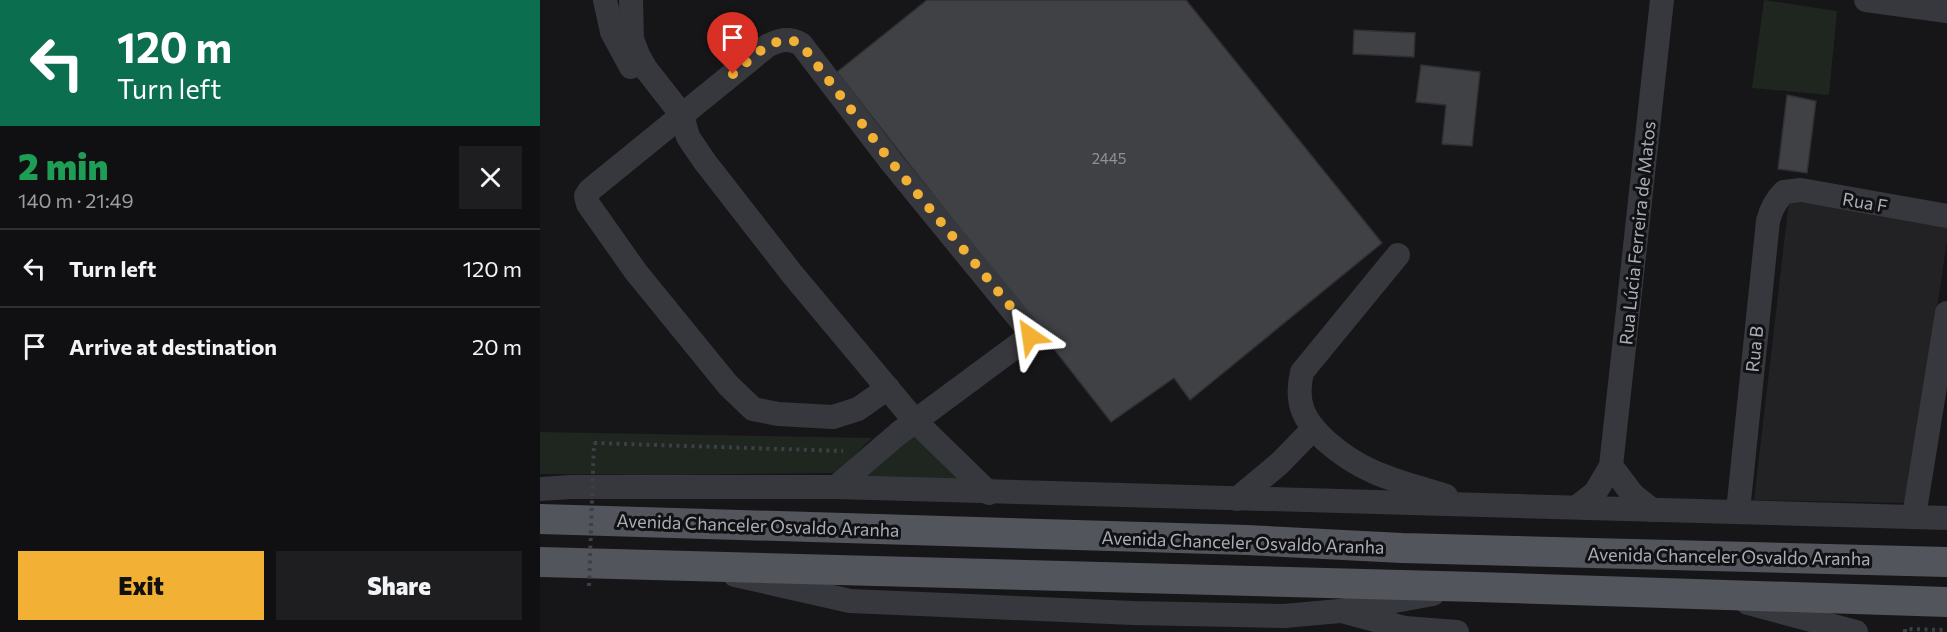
<!DOCTYPE html>
<meta charset="utf-8">
<style>
:root{--surface:#101012;--page:#1e1e20;--text:#f1f3f6;--muted:#9c9d9f;--line:#303032;--accent:#f2b134}
body{margin:0;font-family:Commissioner,sans-serif;background:var(--page);color:var(--text);height:100vh;display:flex;flex-direction:column;font-size:22px;white-space:nowrap}
*{box-sizing:border-box;margin:0}
p{font-size:20px;color:var(--muted)}
.icon{flex:none;width:33px;height:33px;fill:none;stroke:currentColor;stroke-width:2;stroke-linecap:round;stroke-linejoin:round}
.map{position:relative;flex:1;overflow:hidden}
.side{display:flex;flex-direction:column;background:var(--surface);width:540px}
.side>*{flex:none}
.top-card{background:#0b6e4f;color:#fff;overflow:hidden}
.pin{position:absolute;display:grid;place-items:center;width:51px;height:51px;color:#fff;margin:-62px -26px;border-radius:50% 50% 50% 0;rotate:-45deg;box-shadow:0 0 6px #0007}
.pin .icon{rotate:45deg}
.me{position:absolute;width:66px;margin:-33px;rotate:328deg;stroke-linejoin:round;filter:drop-shadow(0 0 4px #0008)}
.turn{display:flex;align-items:center;gap:21px;height:126px;padding:0 18px;font-size:27px}
.turn .icon{width:78px;height:78px;stroke-width:2.5}
.turn b{display:block;font-size:42px;line-height:51px}
.round{display:grid;place-items:center;flex:none;width:63px;height:63px;border-radius:0px;background:var(--page)}
.headline{display:flex;align-items:center;justify-content:space-between;height:102px;padding:0 18px}
h1{font-size:36px;font-weight:800;line-height:45px;color:#1e9e55}
.primary-button{display:flex;gap:12px;margin-top:auto;padding:12px 18px}
.primary-button a{flex:1;height:69px;border-radius:0px;background:var(--accent);color:#111;font-size:24px;font-weight:800;line-height:69px;text-align:center}
.primary-button a+a{background:var(--page);color:var(--text)}
ul{padding:0;list-style:none}
li{display:flex;align-items:center;gap:18px;height:78px;padding:0 18px;border-top:2px solid var(--line)}
li div{flex:1}
li b{display:block;font-size:22px}
li em{font-style:normal}
main{display:flex;flex:1;min-height:0}
.map>svg:first-child{display:block}
.built{fill:#222225}
.green{fill:#1e261f}
.building{fill:#404145;stroke:#303034;stroke-width:1.5}
.lines{fill:none;stroke-linecap:round;stroke-linejoin:round}
.path{stroke:#3d3f44;stroke-width:4;stroke-dasharray:3 4.5;stroke-linecap:butt}
.minor{stroke:#37383d;stroke-width:24}
.major{stroke:#53555c;stroke-width:30}
.path-bridge{stroke:#3d3f44;stroke-width:4;stroke-dasharray:3 4.5;stroke-linecap:butt}
.route{stroke:#f2b134;stroke-width:10;stroke-dasharray:0 18}
.labels{text-anchor:middle;dominant-baseline:central;stroke-width:6;stroke-linejoin:round;paint-order:stroke}
.number-label{font-size:15px;fill:#8e929b}
.street-label{font-size:18px;fill:#a8adb8;stroke:#111113}
</style>
<main>
<section class="side">
<div class="top-card">
<div class="turn"><svg class="icon" aria-label="left" viewBox="0 0 24 24"><path d="M17 20v-9H6M10 6l-5 5 5 5"/></svg><div><b>120 m</b>Turn left</div></div>
</div>
<div class="headline"><div><h1>2 min</h1><p>140 m · 21:49</p></div><a class="round"><svg class="icon" aria-label="close" viewBox="0 0 24 24"><path d="M6 6l12 12M18 6L6 18"/></svg></a></div>
<ul>
<li><svg class="icon" aria-label="left" viewBox="0 0 24 24"><path d="M17 20v-9H6M10 6l-5 5 5 5"/></svg><div><b>Turn left</b></div><em>120 m</em></li>
<li><svg class="icon" aria-label="arrive" viewBox="0 0 24 24"><path d="M6 21V4h12l-3 4 3 4H6"/></svg><div><b>Arrive at destination</b></div><em>20 m</em></li>
</ul>
<div class="primary-button"><a>Exit</a><a>Share</a></div>
</section>
<div class="map">
<svg width="1407" height="632" viewBox="0 0 1407 632">
<rect width="100%" height="100%" fill="#161618"/>
<polygon class="built" points="1249,201 1407,222 1407,241 1368,503 1214,500"/>
<g class="green">
<polygon points="1224,0 1297,11 1289,95 1212,88"/>
<polygon points="372,428 432,486 309,481"/>
<polygon points="0,432 332,438 296,473 125,475 0,474"/>
</g>
<g class="building">
<polygon points="387,0 646,0 842,243 650,400 634,378 571,422 297,72"/>
<polygon points="814,30 875,33 874,57 813,54"/>
<polygon points="881,65 940,72 932,146 902,144 906,105 876,102"/>
<polygon points="1247,95 1276,101 1267,173 1238,169"/>
</g>
<g class="lines">
<g class="path">
<polyline points="54,443 303,451"/>
<polyline points="1365,632 1365,629 1407,630"/>
</g>
<g class="minor">
<polyline points="65,0 72,32 91,67"/>
<polyline points="91,0 92,39 98,55 106,69 142,115 148,137 165,162 253,275 375,421 449,493"/>
<polyline points="1326,0 1407,11"/>
<path d="M858,255L762,372C755,403 763,420 786,441C824,475 859,481 906,496"/>
<polyline points="1071,466 1093,495 1112,510"/>
<path d="M296,487L359,433L486,339L491,333L352,163L261,44C248,37 239,40 227,46L50,190L46,196L48,204L96,272L188,385L213,409L238,414L293,417L318,409L348,388"/>
<polyline points="0,489 31,487 296,487 1407,518"/>
<polyline points="697,499 740,463 773,429"/>
<polyline points="1037,507 1055,493 1071,466 1122,0"/>
<path d="M1198,511L1228,221C1231,209 1235,201 1244,192L1261,190L1407,216"/>
<polyline points="1374,516 1407,313"/>
<polyline points="195,575 310,601 593,613 744,616 800,611 893,594"/>
<polyline points="1208,603 1316,632"/>
<polyline points="805,612 865,628 917,632"/>
</g>
<g class="major">
<polyline points="0,519 707,540 862,548 1407,562"/>
<polyline points="0,562 937,587 1407,602"/>
</g>
<polyline class="path-bridge" points="49,586 54,443"/>
</g>
<g class="lines">
<path class="route" d="M193,74C212,59 235,30 261,44L352,163L490,330V336"/>
</g>
<g class="labels">
<g class="number-label">
<text x="569" y="158">2445</text>
</g>
<g class="street-label">
<text transform="translate(1325 202) rotate(10)">Rua F</text>
<text transform="translate(1097 233) rotate(-84)">Rua Lúcia Ferreira de Matos</text>
<text transform="translate(1214 349) rotate(-84)">Rua B</text>
<text transform="translate(218 525) rotate(2)">Avenida Chanceler Osvaldo Aranha</text>
<text transform="translate(703 542) rotate(2)">Avenida Chanceler Osvaldo Aranha</text>
<text transform="translate(1189 556) rotate(1)">Avenida Chanceler Osvaldo Aranha</text>
</g>
</g>
</svg>
<div class="pin" style="left:193px;top:74px;background:#d93025"><svg class="icon" aria-label="arrive" viewBox="0 0 24 24"><path d="M6 21V4h12l-3 4 3 4H6"/></svg></div>
<svg class="me" style="left:490px;top:336px" viewBox="-20 -20 40 40"><path d="M0-17L14 15 0 8-14 15z" fill="#f2b134" stroke="#fff" stroke-width="4"/></svg>
</div>
</main>
